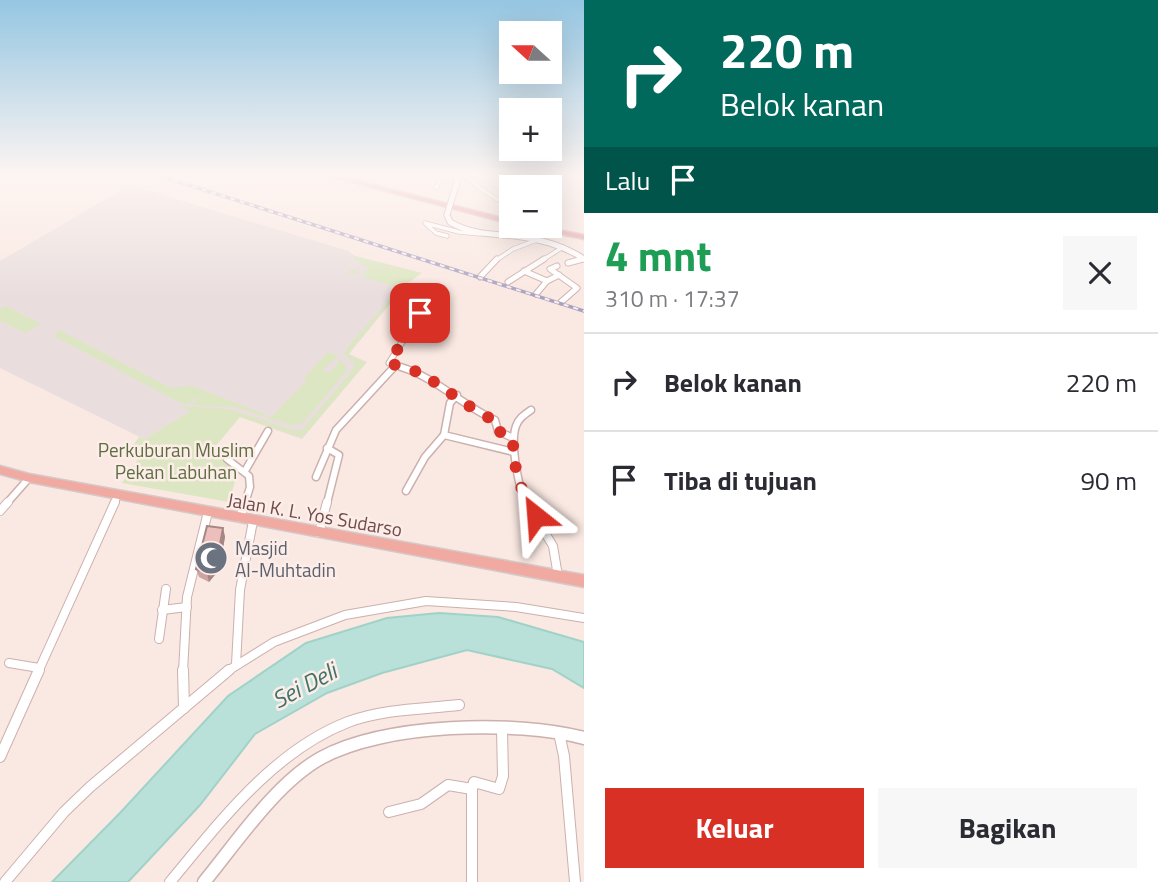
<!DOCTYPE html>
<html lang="id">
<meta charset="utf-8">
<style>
:root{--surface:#fff;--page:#f7f7f7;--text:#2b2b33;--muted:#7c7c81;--line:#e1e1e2;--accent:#d93025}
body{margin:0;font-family:"Titillium Web",sans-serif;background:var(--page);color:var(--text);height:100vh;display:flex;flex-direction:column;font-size:26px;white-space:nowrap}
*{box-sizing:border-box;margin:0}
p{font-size:23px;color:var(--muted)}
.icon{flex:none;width:38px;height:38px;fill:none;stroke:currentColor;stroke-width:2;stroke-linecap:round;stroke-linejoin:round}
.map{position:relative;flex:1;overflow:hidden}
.drawer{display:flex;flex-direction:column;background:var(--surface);width:574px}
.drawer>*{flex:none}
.banner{background:#00695c;color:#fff;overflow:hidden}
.needle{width:46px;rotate:291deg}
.tools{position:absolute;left:499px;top:21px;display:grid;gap:14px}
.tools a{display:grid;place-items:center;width:63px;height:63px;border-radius:0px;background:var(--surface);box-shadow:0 7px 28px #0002;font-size:35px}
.pin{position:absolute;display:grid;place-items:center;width:60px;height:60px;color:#fff;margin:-30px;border-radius:14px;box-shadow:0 4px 10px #0006}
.me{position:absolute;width:77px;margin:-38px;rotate:332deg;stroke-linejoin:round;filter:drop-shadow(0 0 5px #0008)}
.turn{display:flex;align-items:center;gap:24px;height:147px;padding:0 21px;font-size:32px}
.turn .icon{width:91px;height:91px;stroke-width:2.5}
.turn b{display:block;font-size:49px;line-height:60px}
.then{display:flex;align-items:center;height:66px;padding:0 21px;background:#0003;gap:14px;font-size:26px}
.round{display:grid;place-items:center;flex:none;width:74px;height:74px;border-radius:0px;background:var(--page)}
.summary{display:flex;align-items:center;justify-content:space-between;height:119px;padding:0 21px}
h1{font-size:42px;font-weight:700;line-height:52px;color:#1e9e55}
.action{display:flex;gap:14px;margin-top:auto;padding:14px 21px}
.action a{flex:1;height:80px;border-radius:0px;background:var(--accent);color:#fff;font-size:28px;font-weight:700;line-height:80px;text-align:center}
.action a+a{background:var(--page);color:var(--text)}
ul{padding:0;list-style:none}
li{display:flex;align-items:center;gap:21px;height:98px;padding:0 21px;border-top:2px solid var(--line)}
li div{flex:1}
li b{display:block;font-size:26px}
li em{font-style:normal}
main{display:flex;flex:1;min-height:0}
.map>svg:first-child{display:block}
.industrial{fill:#e9dedd}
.green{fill:#dde6c2}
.water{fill:#b9e1d9;stroke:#a0d2c8;stroke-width:2}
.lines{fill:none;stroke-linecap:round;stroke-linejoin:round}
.minor-far4-casing{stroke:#ccb0ad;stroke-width:5}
.minor-far3-casing{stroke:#ccb0ad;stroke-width:7}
.minor-far2-casing{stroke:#ccb0ad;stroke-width:9}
.minor-far1-casing{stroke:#ccb0ad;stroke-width:10}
.minor-casing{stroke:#ccb0ad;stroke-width:12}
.tertiary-far1-casing{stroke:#ccb0ad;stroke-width:7}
.tertiary-casing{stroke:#ccb0ad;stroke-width:15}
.trunk-casing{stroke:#d4c9c9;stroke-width:3}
.motorway-casing{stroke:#d4c9c9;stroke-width:3}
.minor-far4{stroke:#fff;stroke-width:3.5}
.minor-far3{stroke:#fff;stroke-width:5}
.minor-far2{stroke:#fff;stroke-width:6}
.minor-far1{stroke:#fff;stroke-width:8}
.minor{stroke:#fff;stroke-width:10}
.tertiary-far1{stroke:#fff;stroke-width:5}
.tertiary{stroke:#fff;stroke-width:12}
.trunk{fill:#f1aaa2;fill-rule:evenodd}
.motorway{fill:#ef9ea4;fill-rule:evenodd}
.rail-casing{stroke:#a8a2c1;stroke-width:3.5}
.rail{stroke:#fdede8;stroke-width:2;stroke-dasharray:5;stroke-linecap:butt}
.tertiary-bridge-casing{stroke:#ccb0ad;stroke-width:7;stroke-linecap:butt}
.tertiary-bridge{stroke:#fff;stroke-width:5}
.wall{fill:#cca4a2}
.shaded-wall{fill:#a68684}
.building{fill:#edbfbc;stroke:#a68684;stroke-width:2}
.route{stroke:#d93025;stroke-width:12;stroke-dasharray:0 21.6}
.labels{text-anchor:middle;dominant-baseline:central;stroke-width:5;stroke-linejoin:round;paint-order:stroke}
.park-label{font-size:19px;fill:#5e6e41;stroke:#fdede8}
.street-label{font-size:19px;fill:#6f4b4b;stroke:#fdede8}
.worship-label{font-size:19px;fill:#5b616d;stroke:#fdede8;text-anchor:start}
.near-water-label{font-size:24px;font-style:italic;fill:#40736a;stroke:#fdede8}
</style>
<main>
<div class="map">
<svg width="584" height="882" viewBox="0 0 584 882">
<rect width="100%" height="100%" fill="#fae8e2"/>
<polygon class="industrial" points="130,185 348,251 355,256 422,273 407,283 349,354 367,362 302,439 229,413 192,411 144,439 0,368 0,261"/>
<g class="green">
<polygon points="355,256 421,273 402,288 348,354 366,363 302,438 240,417 210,453 222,457 238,471 229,502 122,483 141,455 128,452 139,437 144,439 191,411 178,406 228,409 293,430 302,430 354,368 354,363 344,354 349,345 400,288 365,278 363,276 369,266 361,265 357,274 347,273 349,270 357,271 362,262 353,260"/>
<polygon points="6,306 41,324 26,333 0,321 0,309"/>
<polygon points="59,330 171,388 193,386 271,417 307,380 304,378 328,352 338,356 323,370 330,373 341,359 348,369 304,422 293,426 234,407 190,405 206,393 187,404 180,403 54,336"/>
</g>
<polygon class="water" points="439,613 498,617 584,642 584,688 552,669 467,650 382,673 327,693 255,734 200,805 128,882 52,882 120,813 228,696 306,643 387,618"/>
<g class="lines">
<defs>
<g id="minor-far4">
<polyline points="464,174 481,189 511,208"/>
<polyline points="436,188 444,174"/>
<polyline points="447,236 436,233 425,223 459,232 480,234"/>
<polyline points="495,261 513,249 537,240"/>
<polyline points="541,261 563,247"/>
<polyline points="576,261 583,259"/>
</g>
<g id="minor-far3">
<polyline points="568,263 583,259"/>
<polyline points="557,266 550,269 577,288 561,302"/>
<polyline points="524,271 547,281"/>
<polyline points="480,277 497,259"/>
<polyline points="508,282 544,259"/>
<polyline points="536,294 547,281 559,275"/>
<polyline points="393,369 395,366"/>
<polyline points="407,369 389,363 420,313"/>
</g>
<g id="minor-far2">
<path d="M401,367C436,378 462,405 495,420L498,431L513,438"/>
<polyline points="457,395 450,403 444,435 514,452"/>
<polyline points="227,459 249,476 250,487 245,503"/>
<polyline points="245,471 268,431"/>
<polyline points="316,477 336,430 394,367"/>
<polyline points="406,491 425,457 444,435"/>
<polyline points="7,503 29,478"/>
<polyline points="114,503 118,495"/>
<polyline points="327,503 339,455 327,448"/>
<path d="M527,503C518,489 510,442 516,426C519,418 524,415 531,410"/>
</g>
<g id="minor-far1">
<polyline points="526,502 553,546 558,576"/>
<polyline points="0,511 8,502"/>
<polyline points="240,518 245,502"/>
<polyline points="319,533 327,502"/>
<polyline points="162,610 187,607"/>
<polyline points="159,639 166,589"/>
<polyline points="9,663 39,668"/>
<polyline points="236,664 240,590 253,521"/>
<polyline points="38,672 115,502"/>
<polyline points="183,672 187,597 208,512"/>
<polyline points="226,672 274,642 345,615 426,601 516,607 584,618"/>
</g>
<g id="minor">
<polyline points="183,670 184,708"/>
<polyline points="559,733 564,756 575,882"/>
<polyline points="0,757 39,670"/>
<polyline points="389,812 421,804 448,785 472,789"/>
<polyline points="5,882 64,812 90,787 229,670"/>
<path d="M170,882C220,822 273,751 348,722C383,709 422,709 459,705"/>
<polyline points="472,882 472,789 474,782 499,789 503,776 502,729"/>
</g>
<g id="tertiary-far1">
<polyline points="453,195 457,183 456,174"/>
<path d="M447,215L450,222C470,234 492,234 515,236C540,239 563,245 584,259"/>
</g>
<path id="tertiary" d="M204,882C237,842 276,783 321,758C384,723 516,720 584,738"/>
<polygon id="trunk" points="0,466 29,474 584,575 584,587 29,482 0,474"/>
<g id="motorway">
<polygon points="321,174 330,174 511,220 511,224"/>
<polygon points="526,226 538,226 584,235 584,239 529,228"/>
</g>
</defs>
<use href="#minor-far4" class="minor-far4-casing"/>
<use href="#minor-far3" class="minor-far3-casing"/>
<use href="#minor-far2" class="minor-far2-casing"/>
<use href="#minor-far1" class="minor-far1-casing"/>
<use href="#minor" class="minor-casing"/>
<use href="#tertiary-far1" class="tertiary-far1-casing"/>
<use href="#tertiary" class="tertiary-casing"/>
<use href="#trunk" class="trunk-casing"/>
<use href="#motorway" class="motorway-casing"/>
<use href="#minor-far4" class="minor-far4"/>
<use href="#minor-far3" class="minor-far3"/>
<use href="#minor-far2" class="minor-far2"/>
<use href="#minor-far1" class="minor-far1"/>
<use href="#minor" class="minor"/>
<use href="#tertiary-far1" class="tertiary-far1"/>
<use href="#tertiary" class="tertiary"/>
<use href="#trunk" class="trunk"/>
<use href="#motorway" class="motorway"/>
<defs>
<polyline id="rail" points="154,174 584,311"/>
</defs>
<use href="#rail" class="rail-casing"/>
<use href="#rail" class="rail"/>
<defs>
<polyline id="tertiary-bridge" points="447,215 453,195"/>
</defs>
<use href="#tertiary-bridge" class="tertiary-bridge-casing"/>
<use href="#tertiary-bridge" class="tertiary-bridge"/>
</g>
<polygon class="wall" points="223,528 225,537 219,570 209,582 199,577 196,569"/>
<polygon class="shaded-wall" points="223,528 225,537 219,570 209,582 207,573"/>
<polygon class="building" points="207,526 223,528 217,561 207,573 196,569"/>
<linearGradient id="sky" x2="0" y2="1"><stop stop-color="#95c6e2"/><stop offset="0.59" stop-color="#fdf5f2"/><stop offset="1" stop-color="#fdf5f2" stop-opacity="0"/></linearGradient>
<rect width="584" height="297" fill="url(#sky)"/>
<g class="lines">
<path class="route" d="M420,313L389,363L421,373L478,412L497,422L498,431L513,438C513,467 520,492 536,516"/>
</g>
<defs>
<symbol id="mosque-disc" viewBox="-11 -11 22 22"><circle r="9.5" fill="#6b7280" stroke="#fdede8"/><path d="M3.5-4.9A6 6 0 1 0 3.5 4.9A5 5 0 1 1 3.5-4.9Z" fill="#fff"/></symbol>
</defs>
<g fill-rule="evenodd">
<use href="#mosque-disc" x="192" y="539" width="38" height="38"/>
</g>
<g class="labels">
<g class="park-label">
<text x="176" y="449">Perkuburan Muslim<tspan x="176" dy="22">Pekan Labuhan</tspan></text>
</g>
<g class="street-label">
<text transform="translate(315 514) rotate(10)">Jalan K. L. Yos Sudarso</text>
</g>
<g class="worship-label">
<text x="235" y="547">Masjid<tspan x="235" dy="22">Al-Muhtadin</tspan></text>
</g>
<g class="near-water-label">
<text transform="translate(304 685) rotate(-28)">Sei Deli</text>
</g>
</g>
</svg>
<div class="tools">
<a><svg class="needle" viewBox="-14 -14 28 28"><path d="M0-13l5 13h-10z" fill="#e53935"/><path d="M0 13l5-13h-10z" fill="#7c7c81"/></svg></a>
<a>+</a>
<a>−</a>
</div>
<div class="pin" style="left:420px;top:313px;background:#d93025"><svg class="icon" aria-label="arrive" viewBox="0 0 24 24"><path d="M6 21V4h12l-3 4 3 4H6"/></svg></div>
<svg class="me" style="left:536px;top:516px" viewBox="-20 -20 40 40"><path d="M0-17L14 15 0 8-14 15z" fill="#d93025" stroke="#fff" stroke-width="4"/></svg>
</div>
<section class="drawer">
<div class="banner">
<div class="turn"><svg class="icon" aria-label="right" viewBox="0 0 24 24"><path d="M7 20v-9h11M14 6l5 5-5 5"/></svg><div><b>220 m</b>Belok kanan</div></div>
<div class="then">Lalu<svg class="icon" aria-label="arrive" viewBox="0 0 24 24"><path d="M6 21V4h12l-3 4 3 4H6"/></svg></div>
</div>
<div class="summary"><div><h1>4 mnt</h1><p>310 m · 17:37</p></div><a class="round"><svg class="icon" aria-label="close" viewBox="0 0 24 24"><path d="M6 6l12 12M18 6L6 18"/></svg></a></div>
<ul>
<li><svg class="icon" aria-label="right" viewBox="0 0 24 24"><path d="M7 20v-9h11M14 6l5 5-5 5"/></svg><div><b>Belok kanan</b></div><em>220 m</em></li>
<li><svg class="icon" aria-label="arrive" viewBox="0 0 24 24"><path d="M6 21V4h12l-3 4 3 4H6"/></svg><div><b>Tiba di tujuan</b></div><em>90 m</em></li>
</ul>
<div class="action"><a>Keluar</a><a>Bagikan</a></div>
</section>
</main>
